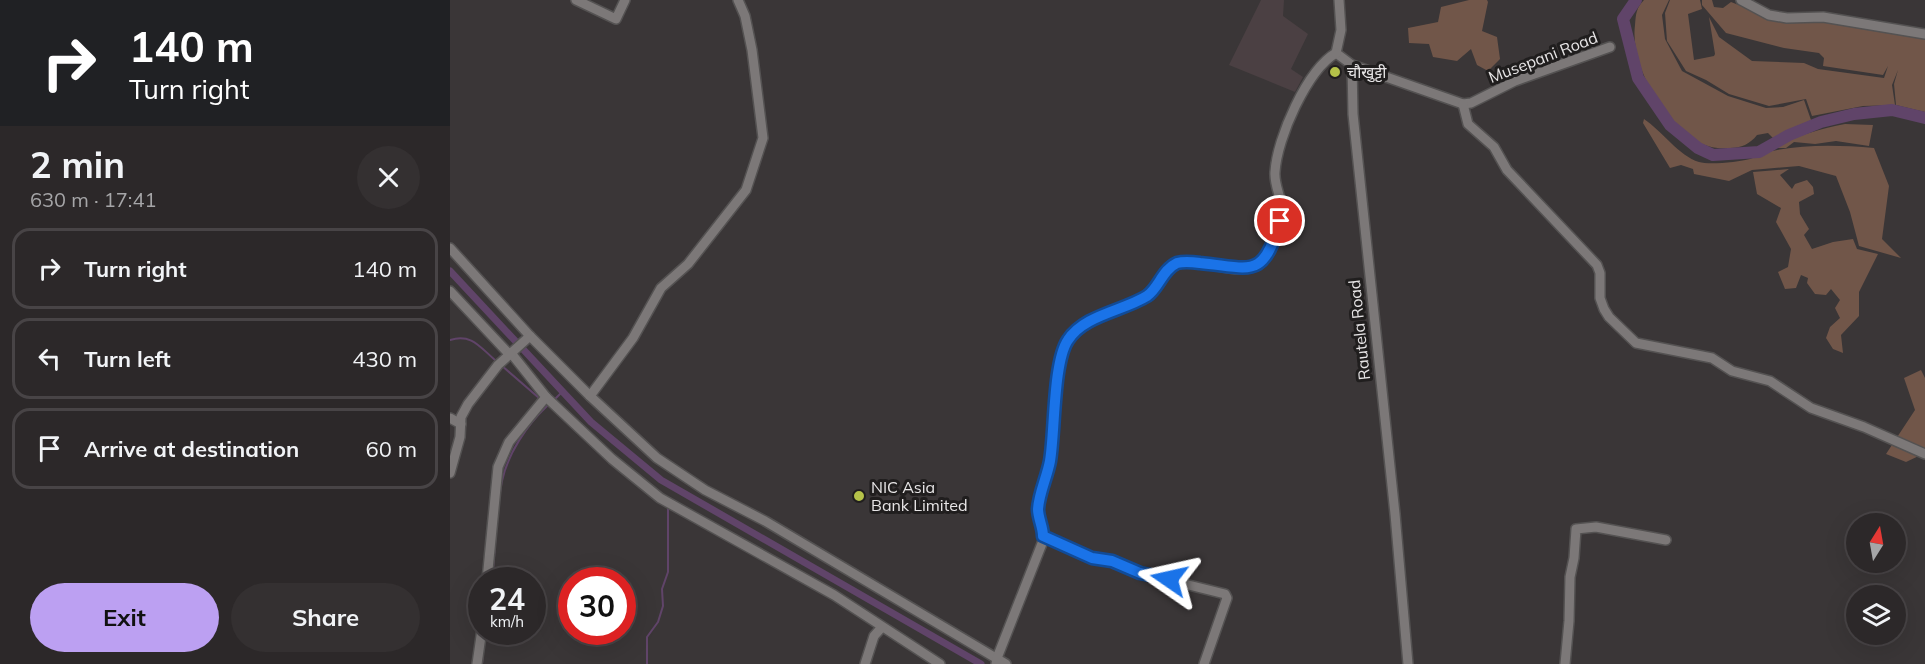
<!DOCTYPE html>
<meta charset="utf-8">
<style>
:root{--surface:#2c2829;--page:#343031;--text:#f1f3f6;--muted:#a6a6a8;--line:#484446;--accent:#bca0f2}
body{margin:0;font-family:Mulish,"Noto Sans Devanagari",sans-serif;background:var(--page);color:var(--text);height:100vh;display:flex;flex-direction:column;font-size:22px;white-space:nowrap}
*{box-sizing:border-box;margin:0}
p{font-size:20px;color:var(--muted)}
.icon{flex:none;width:33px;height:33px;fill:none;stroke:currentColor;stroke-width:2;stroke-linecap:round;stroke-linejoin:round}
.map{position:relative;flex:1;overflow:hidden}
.side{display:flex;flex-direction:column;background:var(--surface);width:450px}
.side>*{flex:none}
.hud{background:#202124;color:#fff;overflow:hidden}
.needle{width:39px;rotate:11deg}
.tools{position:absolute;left:1396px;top:513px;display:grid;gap:12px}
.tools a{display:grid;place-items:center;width:60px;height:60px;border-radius:50%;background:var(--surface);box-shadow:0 6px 24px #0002,0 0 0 2px var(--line);font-size:30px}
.speed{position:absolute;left:18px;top:567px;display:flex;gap:12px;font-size:30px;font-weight:700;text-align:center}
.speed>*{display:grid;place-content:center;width:78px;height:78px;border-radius:50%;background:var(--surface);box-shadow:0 6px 24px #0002,0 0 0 2px var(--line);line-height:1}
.speed small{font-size:15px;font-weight:400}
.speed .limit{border:9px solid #d22;background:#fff;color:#111}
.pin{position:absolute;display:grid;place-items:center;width:51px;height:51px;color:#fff;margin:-26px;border:3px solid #fff;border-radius:50%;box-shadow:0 2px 6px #0007}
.me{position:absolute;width:66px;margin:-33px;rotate:281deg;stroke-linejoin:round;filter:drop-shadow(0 0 4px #0008)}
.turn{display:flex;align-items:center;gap:21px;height:126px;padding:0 30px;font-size:27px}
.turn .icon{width:78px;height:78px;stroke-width:2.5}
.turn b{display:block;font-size:42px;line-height:51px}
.round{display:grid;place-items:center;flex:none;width:63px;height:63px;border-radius:32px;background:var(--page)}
.headline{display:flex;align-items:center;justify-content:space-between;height:102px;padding:0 30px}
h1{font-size:36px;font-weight:700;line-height:45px}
.primary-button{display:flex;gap:12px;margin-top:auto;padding:12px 30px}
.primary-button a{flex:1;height:69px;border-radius:36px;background:var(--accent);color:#111;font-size:24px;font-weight:700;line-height:69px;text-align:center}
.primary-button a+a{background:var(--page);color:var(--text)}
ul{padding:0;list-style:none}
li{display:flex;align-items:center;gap:18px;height:81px;margin:0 12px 9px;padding:0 18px;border:3px solid var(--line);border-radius:18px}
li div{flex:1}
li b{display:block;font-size:22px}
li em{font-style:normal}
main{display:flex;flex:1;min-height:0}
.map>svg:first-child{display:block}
.built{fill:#4b4043}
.green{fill:#715649}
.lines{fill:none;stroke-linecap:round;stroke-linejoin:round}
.stream{stroke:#604469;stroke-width:2}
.canal{stroke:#604469;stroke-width:7}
.river{stroke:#604469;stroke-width:12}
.minor-casing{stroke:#545252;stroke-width:12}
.minor{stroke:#7c7878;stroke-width:9}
.route-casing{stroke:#114b97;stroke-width:15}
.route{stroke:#1a73e8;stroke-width:10}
.poi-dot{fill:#b5c249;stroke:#201e1e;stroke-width:2}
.labels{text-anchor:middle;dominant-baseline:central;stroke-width:6;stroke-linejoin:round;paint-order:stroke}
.street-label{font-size:16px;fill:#e7e5e6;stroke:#201e1e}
.poi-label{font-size:16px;fill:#e7e5e6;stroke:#201e1e;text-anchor:start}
</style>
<main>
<section class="side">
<div class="hud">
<div class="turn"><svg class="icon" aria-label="right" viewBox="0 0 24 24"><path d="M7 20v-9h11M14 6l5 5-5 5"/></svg><div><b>140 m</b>Turn right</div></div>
</div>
<div class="headline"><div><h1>2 min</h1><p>630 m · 17:41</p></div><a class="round"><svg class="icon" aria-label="close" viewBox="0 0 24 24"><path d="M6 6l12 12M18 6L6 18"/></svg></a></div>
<ul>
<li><svg class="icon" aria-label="right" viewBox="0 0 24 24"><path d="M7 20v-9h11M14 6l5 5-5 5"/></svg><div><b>Turn right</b></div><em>140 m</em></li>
<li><svg class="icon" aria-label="left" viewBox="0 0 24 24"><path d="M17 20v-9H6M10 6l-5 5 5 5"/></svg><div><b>Turn left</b></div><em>430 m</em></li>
<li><svg class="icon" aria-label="arrive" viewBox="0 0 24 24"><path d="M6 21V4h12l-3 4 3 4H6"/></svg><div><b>Arrive at destination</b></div><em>60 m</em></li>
</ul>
<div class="primary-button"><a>Exit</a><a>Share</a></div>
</section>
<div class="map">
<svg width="1475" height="664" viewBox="0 0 1475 664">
<rect width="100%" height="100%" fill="#3a3637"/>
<polygon class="built" points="811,0 834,0 833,16 858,34 841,69 853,77 845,92 779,65"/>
<g class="green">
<polygon points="1019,0 1037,0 1038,2 1032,31 1047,37 1050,59 1038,71 1027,65 1021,49 1007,61 983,57 979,44 959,43 958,28 988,22 991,7"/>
<path d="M1194,0H1219L1212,15L1215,39L1232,71L1278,96L1316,108L1333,107L1354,100L1361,120L1324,139L1318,133L1307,135C1300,144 1291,148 1280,148C1266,149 1256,147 1245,140C1211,118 1180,64 1185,25C1186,14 1186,8 1194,0Z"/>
<polygon points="1220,0 1250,0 1252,9 1238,14 1244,60 1264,56 1265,54 1259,17 1269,37 1302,61 1354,63 1368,69 1434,78 1438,66 1433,75 1373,66 1374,58 1369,53 1334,48 1276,33 1252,5 1252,0 1262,0 1264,7 1273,8 1281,2 1327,20 1370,20 1475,37 1475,112 1446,105 1444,84 1448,70 1442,85 1445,105 1413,106 1362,116 1356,99 1319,106 1279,94 1256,80 1236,71 1217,41 1215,13"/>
<path d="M1194,119C1212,131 1229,156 1249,162C1259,165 1289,162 1300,159C1306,157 1311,153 1317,152C1352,144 1388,145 1424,148L1439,186L1432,239L1451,258L1409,246L1400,212L1386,176L1349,166L1302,170L1279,181L1244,174L1243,169L1231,165L1220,168L1193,123Z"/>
<path d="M1395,124L1423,125L1419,146L1386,141L1365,144L1344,142L1336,148H1322C1346,136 1369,129 1395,124Z"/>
<polygon points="1339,169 1330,175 1342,189 1345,184 1357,180 1363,187 1364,194 1349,202 1350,214 1359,229 1354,235 1362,249 1383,242 1403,239 1407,249 1428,254 1409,292 1409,316 1391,335 1393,353 1383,349 1376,338 1380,327 1390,318 1385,308 1390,300 1381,289 1376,295 1365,294 1357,283 1358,278 1351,275 1346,288 1335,289 1328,272 1338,267 1341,249 1326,222 1331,208 1307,194 1303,172"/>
<polygon points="1471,370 1475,378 1475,453 1456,462 1436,454 1465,410 1454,378"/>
</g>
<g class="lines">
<g class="stream">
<path d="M0,340C21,333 30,347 45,360"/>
<polyline points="51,365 89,398"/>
<polyline points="104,400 112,392"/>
<path d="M43,569C46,540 46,509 52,481C58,453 77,425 97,406"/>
<polyline points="32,664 33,652"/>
<polyline points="197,664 197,637 208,622 213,606 212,589 218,572 218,508"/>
</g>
<polyline class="canal" points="0,271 141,422 211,480 531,664"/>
<polyline class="river" points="1186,0 1173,19 1188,78 1220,125 1248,148 1263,155 1309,152 1339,135 1371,122 1404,114 1442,110 1475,118"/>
<defs>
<g id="minor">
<polyline points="126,0 166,19 175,0"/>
<polyline points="1291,0 1319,15 1337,18 1373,17 1475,34"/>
<polyline points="886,53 902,65 1013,104 1021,103 1065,81 1160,47"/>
<polyline points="886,53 891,30 889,0"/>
<polyline points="902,65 903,114 945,514 958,664"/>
<polyline points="1013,104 1018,124 1044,147 1057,170 1147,265 1150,273 1150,298 1154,309 1159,317 1186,343 1262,358 1282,371 1320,381 1361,408 1414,427 1475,454"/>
<polyline points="0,248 80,336 140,396 207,458 255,490 315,521 556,664"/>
<polyline points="0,291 59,354"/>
<polyline points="61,353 96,397 162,459 210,498 384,595 490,664"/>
<polyline points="140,396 183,338 211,288 238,264 296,190 313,138 302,50 295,16 288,0"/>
<polyline points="0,418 11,424"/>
<polyline points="0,473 10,437 11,417 18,404 48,365 80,336"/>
<polyline points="593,536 643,558 661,561 690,573 775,594 777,598 754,664"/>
<polyline points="37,580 48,467 59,442 96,397"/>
<polyline points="27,664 32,629"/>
<polyline points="415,664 424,636 432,627"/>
<path d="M546,664L547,658L593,541C593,529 588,519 588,510C589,493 597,477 600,461C605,428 601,351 627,330C646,313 675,309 696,296C713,286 712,265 736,262C761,260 796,281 815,258C826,245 834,220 831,203C829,193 824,182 825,172C827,138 857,70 886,53"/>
<polyline points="1115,664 1119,621 1120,577 1124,558 1126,529 1146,527 1216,540"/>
</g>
</defs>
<use href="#minor" class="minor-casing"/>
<use href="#minor" class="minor"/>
</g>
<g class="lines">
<defs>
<path id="route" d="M719,579L690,573L662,561L642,558L593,536C593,527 588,518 588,509C589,493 597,477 600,461C605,432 603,362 618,340C634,315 673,311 697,296C709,288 712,270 727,263C734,261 743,262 750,263C802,268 813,280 830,221"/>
</defs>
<use href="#route" class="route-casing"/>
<use href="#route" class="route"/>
</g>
<g class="poi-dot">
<circle cx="885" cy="72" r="6"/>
<circle cx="409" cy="496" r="6"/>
</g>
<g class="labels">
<g class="street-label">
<text transform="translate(1093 57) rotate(-21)">Musepani Road</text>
<text transform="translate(909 330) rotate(-96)">Rautela Road</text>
</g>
<g class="poi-label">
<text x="897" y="72">चौखुट्टी</text>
<text x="421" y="487">NIC Asia<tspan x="421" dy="18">Bank Limited</tspan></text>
</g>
</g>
</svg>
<div class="tools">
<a><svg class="needle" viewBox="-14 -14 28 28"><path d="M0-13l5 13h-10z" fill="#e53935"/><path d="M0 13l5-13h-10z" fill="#a6a6a8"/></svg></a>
<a><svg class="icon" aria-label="layers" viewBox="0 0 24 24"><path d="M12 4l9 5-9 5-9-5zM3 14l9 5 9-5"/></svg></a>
</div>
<div class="speed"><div>24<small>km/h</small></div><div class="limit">30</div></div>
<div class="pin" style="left:830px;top:221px;background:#d93025"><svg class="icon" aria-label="arrive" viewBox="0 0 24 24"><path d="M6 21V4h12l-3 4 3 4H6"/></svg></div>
<svg class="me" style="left:719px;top:579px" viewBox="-20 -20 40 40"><path d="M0-17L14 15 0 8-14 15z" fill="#1a73e8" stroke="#fff" stroke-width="4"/></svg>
</div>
</main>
